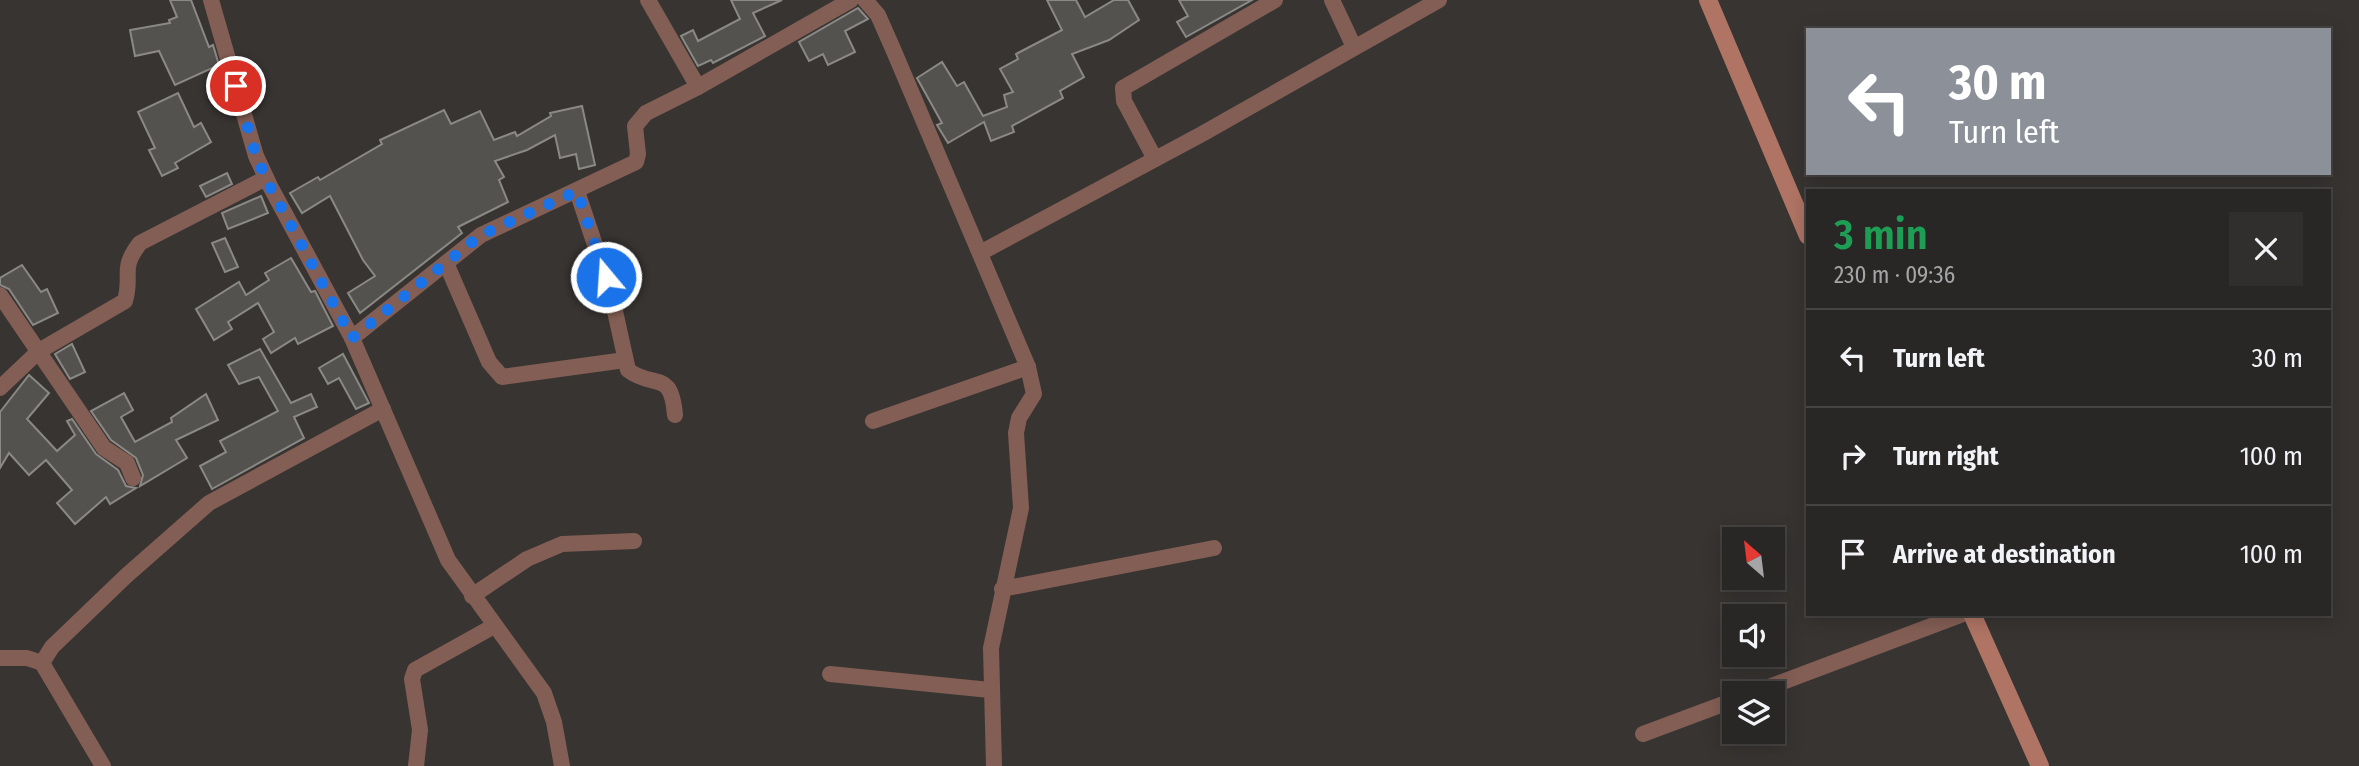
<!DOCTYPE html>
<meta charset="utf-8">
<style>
:root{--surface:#292726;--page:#312f2e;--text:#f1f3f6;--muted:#a5a5a7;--line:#454443}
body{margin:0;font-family:"Fira Sans Condensed",sans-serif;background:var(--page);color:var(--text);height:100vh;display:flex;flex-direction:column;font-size:26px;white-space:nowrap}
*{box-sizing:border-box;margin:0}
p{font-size:23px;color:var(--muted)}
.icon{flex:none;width:38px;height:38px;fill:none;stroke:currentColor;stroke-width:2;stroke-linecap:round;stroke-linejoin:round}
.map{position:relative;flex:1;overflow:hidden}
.side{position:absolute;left:1806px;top:189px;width:525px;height:427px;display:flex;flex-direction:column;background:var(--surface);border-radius:0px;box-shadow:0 4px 18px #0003,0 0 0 2px var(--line)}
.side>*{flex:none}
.banner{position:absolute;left:1806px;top:28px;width:525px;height:147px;border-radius:0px;box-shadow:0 4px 18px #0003,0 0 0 2px var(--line);background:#8c9099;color:#fff;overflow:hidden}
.needle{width:46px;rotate:332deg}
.tools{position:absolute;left:1722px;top:527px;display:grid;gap:14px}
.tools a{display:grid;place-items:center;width:63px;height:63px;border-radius:0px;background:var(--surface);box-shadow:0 4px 18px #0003,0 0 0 2px var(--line);font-size:35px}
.pin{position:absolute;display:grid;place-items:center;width:60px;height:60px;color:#fff;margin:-30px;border:4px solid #fff;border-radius:50%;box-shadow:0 2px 7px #0007}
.me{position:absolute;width:77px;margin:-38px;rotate:342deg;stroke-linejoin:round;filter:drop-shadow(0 0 5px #0008)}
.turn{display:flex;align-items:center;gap:24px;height:147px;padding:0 28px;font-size:32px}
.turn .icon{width:91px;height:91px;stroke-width:2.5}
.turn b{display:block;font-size:49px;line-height:60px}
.round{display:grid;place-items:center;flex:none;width:74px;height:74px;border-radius:0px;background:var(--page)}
.overview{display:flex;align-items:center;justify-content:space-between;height:119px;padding:0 28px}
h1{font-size:42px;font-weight:600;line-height:52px;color:#1e9e55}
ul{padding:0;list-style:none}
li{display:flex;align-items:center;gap:21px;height:98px;padding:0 28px;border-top:2px solid var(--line)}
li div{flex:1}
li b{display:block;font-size:26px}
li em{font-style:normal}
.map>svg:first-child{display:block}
.building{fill:#53524e;stroke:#8a8985;stroke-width:2}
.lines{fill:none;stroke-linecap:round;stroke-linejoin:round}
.street{stroke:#835e54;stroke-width:16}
.secondary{stroke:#af7464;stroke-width:18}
.route{stroke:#1a73e8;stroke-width:12;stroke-dasharray:0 21.6}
</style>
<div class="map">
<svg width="2359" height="766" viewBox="0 0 2359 766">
<rect width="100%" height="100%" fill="#373432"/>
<g class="building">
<polygon points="170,0 191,0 209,47 213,45 219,65 175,85 159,51 135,56 130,30 170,23 169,20 177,17"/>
<polygon points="731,0 782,0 753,13 765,36 713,63 711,60 698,66 681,36 693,30 698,41 740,19"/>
<polygon points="1047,0 1076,0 1085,17 1114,0 1128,0 1139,20 1109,40 1072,54 1084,77 1060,91 1063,98 1012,126 1014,132 991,141 984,122 948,143 937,125 942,123 917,78 942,62 957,86 964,82 983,116 1007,107 1004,95 1013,92 1000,69 1018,59 1016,54 1062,30"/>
<polygon points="1179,0 1252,0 1186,37 1177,22 1188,16"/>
<polygon points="858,8 868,19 845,31 855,52 828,65 823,54 809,61 799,42"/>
<polygon points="178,93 194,127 201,123 211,142 175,163 178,168 162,176 149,150 155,148 138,112"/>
<polygon points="582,106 595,165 579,169 576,154 560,158 555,135 527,150 495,161 504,177 499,180 508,202 458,227 462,233 360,313 348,293 375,276 363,260 330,196 302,213 290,193 318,177 320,180 382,144 380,140 444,110 451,124 480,111 494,140 515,132 517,136 551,116 550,113"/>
<polygon points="227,173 232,184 206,197 200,186"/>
<polygon points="261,196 268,213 228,229 222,213"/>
<polygon points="225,238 238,267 225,272 212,243"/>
<polygon points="291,258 311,292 315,291 333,326 298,344 295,338 271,353 263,339 274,332 258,303 228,322 232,329 214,340 196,309 239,282 246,295 269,280 265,273"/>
<polygon points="22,265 41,292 47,289 58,313 33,325 9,289 0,285 0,278"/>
<polygon points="72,344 85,372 70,379 55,354"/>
<polygon points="260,349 291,403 311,394 317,407 294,417 304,438 212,489 200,466 226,452 220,441 278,411 259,377 239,384 228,365"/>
<polygon points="343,354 369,403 356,409 339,378 328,384 319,368"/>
<polygon points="29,375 49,393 27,419 57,451 75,435 67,421 72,419 96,454 118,470 126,486 136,488 110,504 106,497 75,524 57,503 72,490 46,460 29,475 9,453 0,468 0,412"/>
<polygon points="124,393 133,410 121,417 135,442 172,422 171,418 206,394 218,420 176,440 187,458 140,486 143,475 136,458 111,440 91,411"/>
</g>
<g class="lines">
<g class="street">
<polyline points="211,0 256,156 270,186 352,338 448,560 544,693 554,722 562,766"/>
<polyline points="648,0 698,87"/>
<polyline points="865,0 878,15 893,49 1028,367 1034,394 1019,418 1016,433 1021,508 991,648 994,766"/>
<polyline points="1332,0 1354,47"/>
<polyline points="1155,159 1124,101 1123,88 1275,0"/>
<path d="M577,191L611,293L628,370C654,390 671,368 675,415"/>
<polyline points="980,253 1202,134 1439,0"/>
<polyline points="446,263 489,362 502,377 625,360"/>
<polyline points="0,295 104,448 127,463 133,478"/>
<polyline points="352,338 481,235 636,162 638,154 635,126 646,113 698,87 851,0"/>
<path d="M0,388L39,351L125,301C133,274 119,270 140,243L266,178"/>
<polyline points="873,421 1028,367"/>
<polyline points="1002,589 1214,548"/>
<polyline points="472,596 527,559 562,544 634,541"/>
<polyline points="0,658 27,658 42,663 103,766"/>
<polyline points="42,663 52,647 126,576 209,503 383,409"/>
<polyline points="830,674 990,690"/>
<polyline points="1753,693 1963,614"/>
<polyline points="1643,734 1734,700"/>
<polyline points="416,766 420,730 412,679 415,670 494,626"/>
</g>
<g class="secondary">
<polyline points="1708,0 1808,236"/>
<polyline points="1972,614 2040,766"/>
</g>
</g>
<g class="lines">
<polyline class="route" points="236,86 256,156 270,187 352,338 481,235 577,191 606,277"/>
</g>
</svg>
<div class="tools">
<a><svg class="needle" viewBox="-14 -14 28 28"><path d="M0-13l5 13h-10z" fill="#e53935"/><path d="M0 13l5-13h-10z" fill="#a5a5a7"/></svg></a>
<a><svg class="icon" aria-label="sound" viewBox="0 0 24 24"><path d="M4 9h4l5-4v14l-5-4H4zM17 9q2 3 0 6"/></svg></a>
<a><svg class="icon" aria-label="layers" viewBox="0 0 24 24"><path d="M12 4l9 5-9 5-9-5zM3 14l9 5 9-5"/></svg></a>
</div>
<div class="pin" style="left:236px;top:86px;background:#d93025"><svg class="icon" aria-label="arrive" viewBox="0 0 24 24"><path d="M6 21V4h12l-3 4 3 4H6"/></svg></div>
<svg class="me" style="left:606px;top:277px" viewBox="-20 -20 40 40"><circle r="17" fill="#1a73e8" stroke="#fff" stroke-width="3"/><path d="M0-11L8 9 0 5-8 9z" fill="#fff"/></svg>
<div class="banner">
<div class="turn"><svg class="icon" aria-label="left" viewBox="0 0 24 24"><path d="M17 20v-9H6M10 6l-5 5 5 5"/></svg><div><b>30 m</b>Turn left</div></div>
</div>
<section class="side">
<div class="overview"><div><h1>3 min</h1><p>230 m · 09:36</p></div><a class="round"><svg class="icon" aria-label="close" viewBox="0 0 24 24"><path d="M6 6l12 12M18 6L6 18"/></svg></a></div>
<ul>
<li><svg class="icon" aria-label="left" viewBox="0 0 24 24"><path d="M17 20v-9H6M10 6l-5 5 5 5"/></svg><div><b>Turn left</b></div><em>30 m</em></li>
<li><svg class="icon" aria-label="right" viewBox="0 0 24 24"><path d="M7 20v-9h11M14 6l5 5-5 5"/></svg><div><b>Turn right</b></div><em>100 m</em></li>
<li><svg class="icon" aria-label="arrive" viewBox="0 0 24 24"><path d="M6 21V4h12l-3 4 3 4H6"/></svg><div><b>Arrive at destination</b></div><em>100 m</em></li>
</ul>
</section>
</div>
